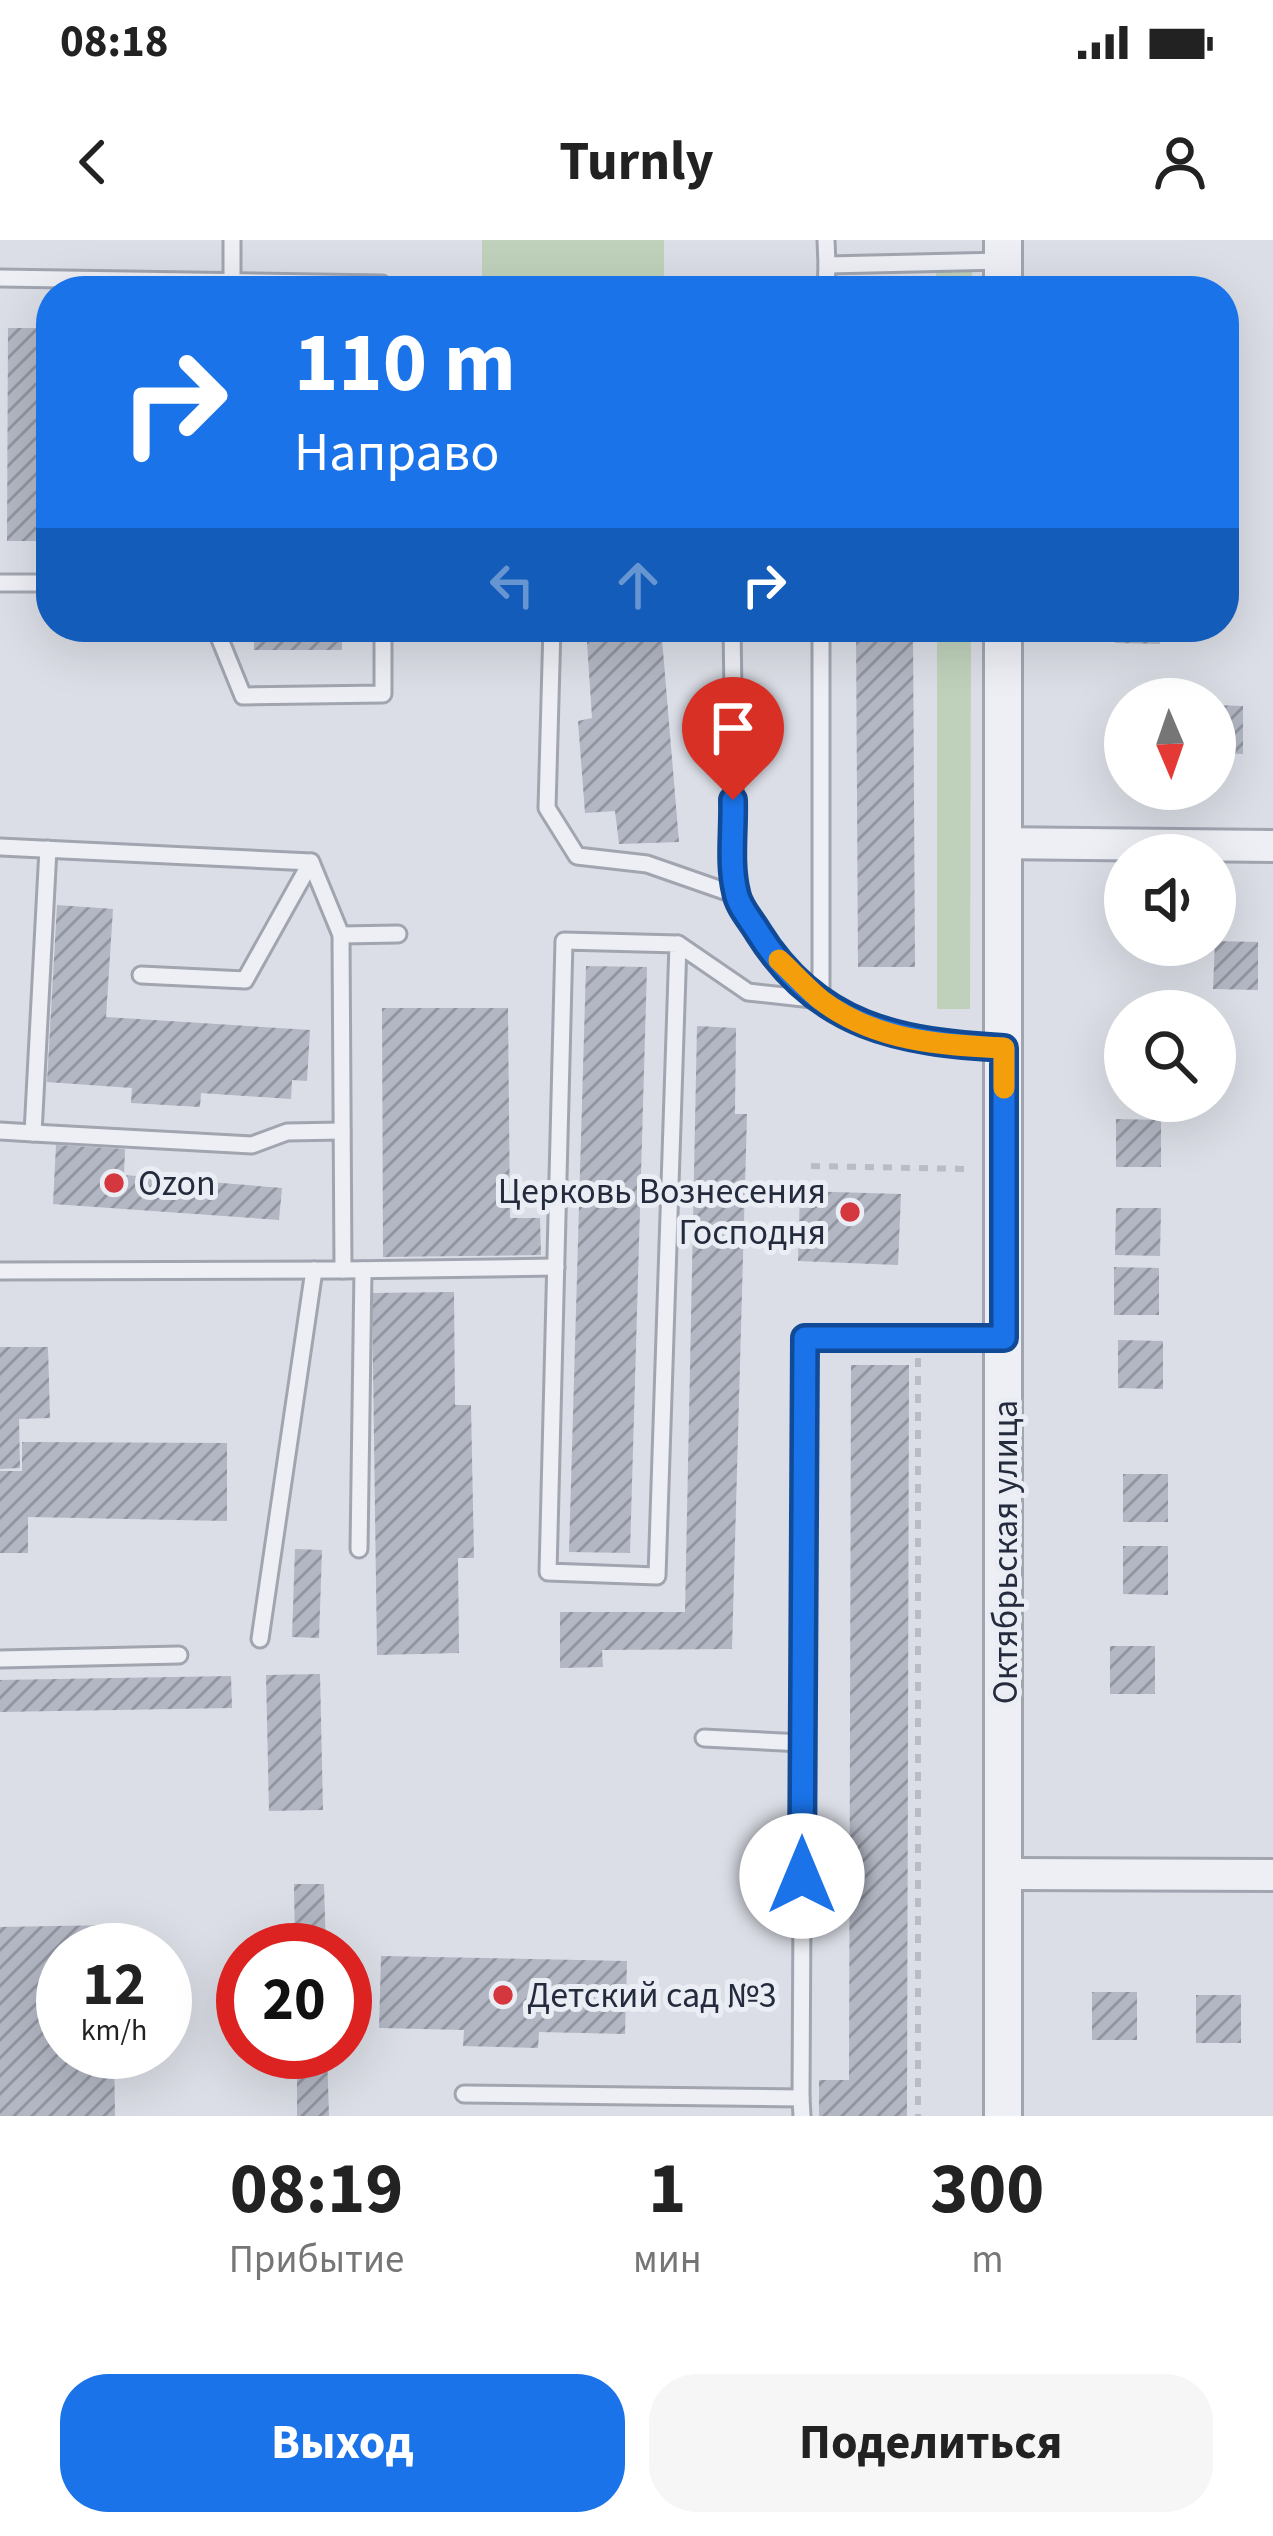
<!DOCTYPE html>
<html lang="ru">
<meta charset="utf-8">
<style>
:root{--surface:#fff;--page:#f6f6f6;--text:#222;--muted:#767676;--accent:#1a73e8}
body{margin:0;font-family:"Source Sans 3",sans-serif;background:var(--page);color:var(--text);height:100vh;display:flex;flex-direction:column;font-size:45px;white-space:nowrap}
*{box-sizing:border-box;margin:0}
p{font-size:39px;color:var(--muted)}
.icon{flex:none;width:66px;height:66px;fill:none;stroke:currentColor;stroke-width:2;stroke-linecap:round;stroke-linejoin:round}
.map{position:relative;height:1876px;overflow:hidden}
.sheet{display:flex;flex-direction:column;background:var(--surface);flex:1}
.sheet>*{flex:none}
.banner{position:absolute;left:36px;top:36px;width:1203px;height:366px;border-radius:48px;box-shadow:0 12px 48px #0002;background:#1a73e8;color:#fff;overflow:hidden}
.needle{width:78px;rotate:178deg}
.tools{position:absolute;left:1104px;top:438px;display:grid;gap:24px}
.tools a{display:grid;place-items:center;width:132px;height:132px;border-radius:50%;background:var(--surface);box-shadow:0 12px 48px #0002;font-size:60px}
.speed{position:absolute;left:36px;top:1683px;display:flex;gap:24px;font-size:60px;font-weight:700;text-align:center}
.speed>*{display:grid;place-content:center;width:156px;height:156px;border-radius:50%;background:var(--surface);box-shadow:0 12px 48px #0002;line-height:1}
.speed small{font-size:30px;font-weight:400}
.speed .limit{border:18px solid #d22;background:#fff;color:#111}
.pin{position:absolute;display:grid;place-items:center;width:102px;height:102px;color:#fff;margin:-123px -51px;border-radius:50% 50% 50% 0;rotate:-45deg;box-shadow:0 0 12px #0007}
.pin .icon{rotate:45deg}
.me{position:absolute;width:132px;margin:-66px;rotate:0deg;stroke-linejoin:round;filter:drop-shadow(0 0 9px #0008)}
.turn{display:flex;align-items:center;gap:42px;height:252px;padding:0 60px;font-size:54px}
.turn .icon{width:156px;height:156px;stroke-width:2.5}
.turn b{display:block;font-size:84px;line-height:102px}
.lanes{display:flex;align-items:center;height:114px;padding:0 60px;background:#0003;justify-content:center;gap:60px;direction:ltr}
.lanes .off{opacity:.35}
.eta{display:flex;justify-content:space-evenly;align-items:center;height:204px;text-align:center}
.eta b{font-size:72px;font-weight:700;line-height:84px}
.primary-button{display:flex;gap:24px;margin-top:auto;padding:24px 60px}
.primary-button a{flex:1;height:138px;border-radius:48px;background:var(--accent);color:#fff;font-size:48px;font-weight:700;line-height:138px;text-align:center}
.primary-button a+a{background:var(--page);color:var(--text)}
.status{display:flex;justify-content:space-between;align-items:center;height:84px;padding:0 60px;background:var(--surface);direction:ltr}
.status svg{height:33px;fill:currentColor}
header{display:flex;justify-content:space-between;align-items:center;height:156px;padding:0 60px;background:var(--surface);font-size:54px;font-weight:700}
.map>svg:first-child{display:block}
.green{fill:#bfd1bb}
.building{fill:url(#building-hatch)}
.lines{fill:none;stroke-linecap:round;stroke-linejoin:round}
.service-casing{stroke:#a0a5b0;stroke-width:21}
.minor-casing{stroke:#a0a5b0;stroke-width:36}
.tertiary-casing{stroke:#a0a5b0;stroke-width:42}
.path{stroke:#b9bcc5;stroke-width:6;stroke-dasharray:9 9;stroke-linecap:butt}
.service{stroke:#eeeff5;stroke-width:15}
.minor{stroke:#eeeff5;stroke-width:30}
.tertiary{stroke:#eeeff5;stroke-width:36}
.route-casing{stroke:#114b97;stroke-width:30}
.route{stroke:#1a73e8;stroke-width:21}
.slow{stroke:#f59e0b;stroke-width:21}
.poi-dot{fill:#d4373e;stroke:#eaedf4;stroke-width:4.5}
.labels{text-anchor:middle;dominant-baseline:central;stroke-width:10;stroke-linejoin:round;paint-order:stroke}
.poi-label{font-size:36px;fill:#242b3d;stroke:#eaedf4;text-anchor:start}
.street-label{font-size:36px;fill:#242b3d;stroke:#eaedf4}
</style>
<div class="status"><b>08:18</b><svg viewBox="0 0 49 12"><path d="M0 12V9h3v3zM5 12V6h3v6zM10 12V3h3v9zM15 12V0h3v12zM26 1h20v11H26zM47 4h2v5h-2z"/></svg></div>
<header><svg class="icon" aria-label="back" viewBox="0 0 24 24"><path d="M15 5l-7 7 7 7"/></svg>Turnly<svg class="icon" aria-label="person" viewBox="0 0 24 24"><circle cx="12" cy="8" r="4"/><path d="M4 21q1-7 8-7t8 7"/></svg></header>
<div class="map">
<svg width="1273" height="1876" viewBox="0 0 1273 1876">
<defs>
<pattern id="building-hatch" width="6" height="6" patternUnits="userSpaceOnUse" patternTransform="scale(3)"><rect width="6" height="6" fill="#b2b7c3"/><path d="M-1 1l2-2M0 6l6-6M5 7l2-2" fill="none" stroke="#9195a0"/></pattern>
</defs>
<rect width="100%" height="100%" fill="#dbdee6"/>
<g class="green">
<rect x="482" y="0" width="182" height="51"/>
<rect x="936" y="28" width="36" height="23"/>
<polygon points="937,387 971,387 970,769 937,769"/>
</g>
<g class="building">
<polygon points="8,88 51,88 51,301 7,301"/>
<rect x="254" y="387" width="88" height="23"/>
<polygon points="586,387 661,387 679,602 619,604 615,571 585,573 578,481 592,478"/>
<polygon points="856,387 913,387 915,727 858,727"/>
<polygon points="1115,387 1160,387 1160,404 1115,403"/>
<polygon points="1215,465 1243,466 1243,514 1215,513"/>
<rect x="1119" y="467" width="6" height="48"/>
<polygon points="57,665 113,669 106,777 310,790 307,841 292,840 291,859 201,853 200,867 131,863 132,848 47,842"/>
<polygon points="1215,701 1258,702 1258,750 1213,749"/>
<polygon points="586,726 647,727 630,1313 569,1312"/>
<polygon points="382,768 508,768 510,978 540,978 541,1015 383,1017"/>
<polygon points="697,786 736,788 735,874 747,874 732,1409 602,1410 603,1427 560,1428 560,1372 685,1372"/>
<polygon points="1116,879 1161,880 1161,927 1116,927"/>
<polygon points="56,905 125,909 124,935 282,948 279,980 53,964"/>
<polygon points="800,951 901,954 898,1025 798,1021"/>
<polygon points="1116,968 1161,968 1160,1016 1115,1015"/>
<polygon points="1114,1027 1159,1028 1159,1075 1114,1075"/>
<polygon points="454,1052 455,1165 471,1165 474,1318 458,1318 459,1413 377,1415 372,1053"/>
<polygon points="1118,1100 1163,1101 1163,1149 1118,1148"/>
<polygon points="0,1107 48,1107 50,1178 19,1179 20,1228 0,1229"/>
<polygon points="851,1125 909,1125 907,1876 819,1876 819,1840 849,1840"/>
<polygon points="22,1202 227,1203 227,1281 28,1277 28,1313 0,1313 0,1231 22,1231"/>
<rect x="1123" y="1234" width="45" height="48"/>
<polygon points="1123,1306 1168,1306 1168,1355 1123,1354"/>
<polygon points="295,1309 322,1310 319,1398 292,1397"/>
<rect x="1110" y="1406" width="45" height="48"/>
<polygon points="320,1434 323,1570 269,1571 266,1435"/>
<polygon points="231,1436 232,1468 0,1472 0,1440"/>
<polygon points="294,1644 324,1644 326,1710 295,1710"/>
<polygon points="112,1685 112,1710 63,1710 63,1812 114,1812 115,1876 0,1876 0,1687"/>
<polygon points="381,1716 627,1721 625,1794 539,1792 538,1808 463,1806 464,1790 379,1788"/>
<rect x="1092" y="1752" width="45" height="48"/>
<rect x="1196" y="1755" width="45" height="48"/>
<polygon points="297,1812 327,1812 329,1876 297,1876"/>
</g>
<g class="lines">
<defs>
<g id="service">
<polyline points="826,0 827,25 1003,21"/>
<polyline points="0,38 382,44 382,51"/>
<polyline points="232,42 232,0"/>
<polyline points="826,51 827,25"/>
<polyline points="0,343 51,343"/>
<polyline points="215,387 243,456 383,454 383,387"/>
<polyline points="552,387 547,568 577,616 647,624 736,655 771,712 821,760 748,752 678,704"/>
<polyline points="732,387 736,655"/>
<polyline points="821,387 821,760 874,791 936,805 1001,808"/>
<polyline points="0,607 311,622 341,695 343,1030 556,1027"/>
<polyline points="341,695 398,694"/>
<polygon points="564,701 678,704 657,1336 548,1332"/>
<polyline points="141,735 245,740 311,622"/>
<polyline points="0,891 33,893 48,609"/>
<polyline points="33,893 252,905 287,892 342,891"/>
<polyline points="0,1031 343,1030"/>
<polyline points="359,1309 363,1030"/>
<polyline points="260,1399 314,1030"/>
<polyline points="0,1419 179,1415"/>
<polyline points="704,1498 803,1503"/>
<polyline points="464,1854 801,1858 802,1876"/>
<polyline points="801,1858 805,1098 1001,1098"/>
</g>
<g id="minor">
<polyline points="1003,603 1273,606"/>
<polyline points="1006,1634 1273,1635"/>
</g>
<g id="tertiary">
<polyline points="1003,51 1003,0"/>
<polyline points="1003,387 1003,1876"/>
</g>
</defs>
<use href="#service" class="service-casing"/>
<use href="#minor" class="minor-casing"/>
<use href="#tertiary" class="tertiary-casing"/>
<g class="path">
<polyline points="811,926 969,929"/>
<polyline points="918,1118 918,1876"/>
</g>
<use href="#service" class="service"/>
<use href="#minor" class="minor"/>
<use href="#tertiary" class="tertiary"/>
</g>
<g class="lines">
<defs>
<path id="route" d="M733,560C734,589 729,624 736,652C738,666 751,680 758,692C818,788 900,802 1004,808V1098H805L802,1636"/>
</defs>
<use href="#route" class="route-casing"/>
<use href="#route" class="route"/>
<path class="slow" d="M779,720C793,733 806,748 821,760C875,801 939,805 1004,808V848"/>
</g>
<g class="poi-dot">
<circle cx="114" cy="943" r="12"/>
<circle cx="850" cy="972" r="12"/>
<circle cx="503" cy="1755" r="12"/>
</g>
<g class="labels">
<g class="poi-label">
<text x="138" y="943">Ozon</text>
<text x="826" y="951" text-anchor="end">Церковь Вознесения<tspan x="826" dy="41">Господня</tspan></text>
<text x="527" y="1755">Детский сад №3</text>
</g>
<g class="street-label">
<text transform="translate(1005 1312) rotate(-90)">Октябрьская улица</text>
</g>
</g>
</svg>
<div class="tools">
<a><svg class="needle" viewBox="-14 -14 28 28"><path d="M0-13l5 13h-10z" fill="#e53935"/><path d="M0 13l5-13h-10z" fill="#767676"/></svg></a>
<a><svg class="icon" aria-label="sound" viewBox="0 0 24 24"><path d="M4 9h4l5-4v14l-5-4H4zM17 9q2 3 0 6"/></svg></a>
<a><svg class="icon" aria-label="search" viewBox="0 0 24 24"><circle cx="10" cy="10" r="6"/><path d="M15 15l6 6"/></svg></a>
</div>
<div class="speed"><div>12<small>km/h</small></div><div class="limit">20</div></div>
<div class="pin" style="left:733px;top:560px;background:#d93025"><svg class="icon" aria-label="arrive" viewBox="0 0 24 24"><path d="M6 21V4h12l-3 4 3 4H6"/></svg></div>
<svg class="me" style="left:802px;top:1636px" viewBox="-20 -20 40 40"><circle r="19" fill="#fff"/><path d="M0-13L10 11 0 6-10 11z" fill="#1a73e8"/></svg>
<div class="banner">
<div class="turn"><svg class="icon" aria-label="right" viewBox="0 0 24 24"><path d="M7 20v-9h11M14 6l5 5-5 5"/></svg><div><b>110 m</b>Направо</div></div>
<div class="lanes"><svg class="icon off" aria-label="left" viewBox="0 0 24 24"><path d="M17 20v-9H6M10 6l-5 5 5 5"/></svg><svg class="icon off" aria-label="ahead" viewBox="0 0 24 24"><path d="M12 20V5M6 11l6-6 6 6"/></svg><svg class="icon" aria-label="right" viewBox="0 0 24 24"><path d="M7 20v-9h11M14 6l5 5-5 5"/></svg></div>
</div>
</div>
<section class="sheet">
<div class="eta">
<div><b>08:19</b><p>Прибытие</p></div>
<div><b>1</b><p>мин</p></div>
<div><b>300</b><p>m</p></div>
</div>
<div class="primary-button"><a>Выход</a><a>Поделиться</a></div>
</section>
